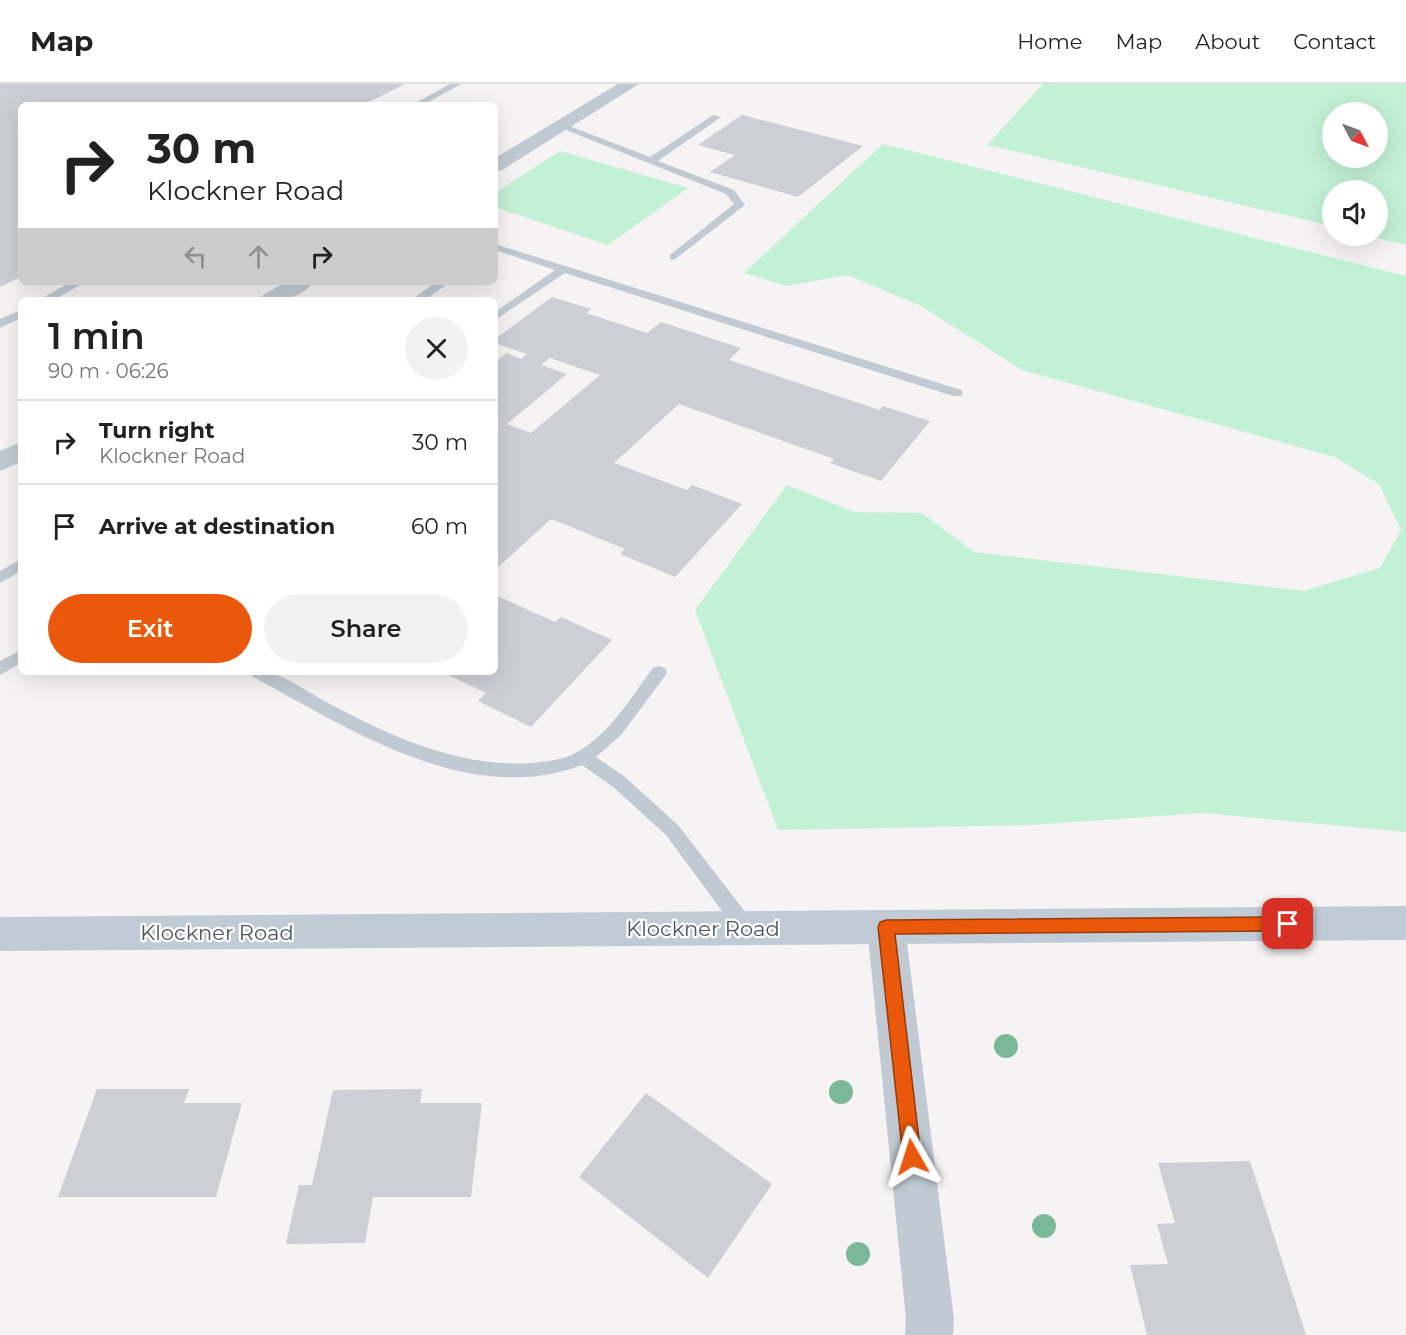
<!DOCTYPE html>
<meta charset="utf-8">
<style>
:root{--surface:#fff;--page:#f2f2f2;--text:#222;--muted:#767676;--line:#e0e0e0;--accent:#ea580c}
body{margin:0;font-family:Montserrat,sans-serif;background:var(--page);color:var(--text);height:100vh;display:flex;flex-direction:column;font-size:22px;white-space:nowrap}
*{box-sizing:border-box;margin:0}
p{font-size:20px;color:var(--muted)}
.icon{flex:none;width:33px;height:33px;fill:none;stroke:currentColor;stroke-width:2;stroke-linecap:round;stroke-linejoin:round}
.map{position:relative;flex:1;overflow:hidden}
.sheet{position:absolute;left:18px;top:213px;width:480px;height:378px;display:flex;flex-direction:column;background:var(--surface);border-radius:9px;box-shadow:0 6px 24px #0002}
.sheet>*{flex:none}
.banner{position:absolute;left:18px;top:18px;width:480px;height:183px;border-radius:9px;box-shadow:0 6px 24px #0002;background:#fff;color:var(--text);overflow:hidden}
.needle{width:39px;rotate:131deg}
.tools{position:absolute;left:1322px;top:18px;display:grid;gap:12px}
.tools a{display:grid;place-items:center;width:66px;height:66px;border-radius:50%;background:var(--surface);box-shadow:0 6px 24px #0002;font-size:30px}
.pin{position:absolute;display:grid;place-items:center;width:51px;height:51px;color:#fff;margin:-26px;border-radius:12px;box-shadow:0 3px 9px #0006}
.me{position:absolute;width:66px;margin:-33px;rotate:354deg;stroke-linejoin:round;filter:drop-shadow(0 0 4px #0008)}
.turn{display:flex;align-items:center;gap:21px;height:126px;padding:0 30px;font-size:27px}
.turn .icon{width:78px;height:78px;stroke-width:2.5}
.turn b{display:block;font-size:42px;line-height:51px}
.lanes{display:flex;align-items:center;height:57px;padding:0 30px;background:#0003;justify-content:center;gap:30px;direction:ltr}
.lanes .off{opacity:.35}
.round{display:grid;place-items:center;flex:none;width:63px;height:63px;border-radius:32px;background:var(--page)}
.head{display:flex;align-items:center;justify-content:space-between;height:102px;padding:0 30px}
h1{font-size:36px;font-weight:600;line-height:45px}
.primary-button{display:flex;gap:12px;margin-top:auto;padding:12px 30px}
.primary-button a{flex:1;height:69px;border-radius:36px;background:var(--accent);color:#fff;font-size:24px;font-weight:600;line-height:69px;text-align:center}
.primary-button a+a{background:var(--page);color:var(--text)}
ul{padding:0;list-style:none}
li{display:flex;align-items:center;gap:18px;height:84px;padding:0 30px;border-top:2px solid var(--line)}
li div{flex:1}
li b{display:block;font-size:22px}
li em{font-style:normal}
header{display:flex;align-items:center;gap:36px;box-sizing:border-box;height:84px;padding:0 30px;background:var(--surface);border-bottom:2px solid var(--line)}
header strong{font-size:28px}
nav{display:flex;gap:33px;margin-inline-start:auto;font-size:21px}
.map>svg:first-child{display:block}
.green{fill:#c3f1d5;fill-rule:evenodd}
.building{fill:#cdcfd5;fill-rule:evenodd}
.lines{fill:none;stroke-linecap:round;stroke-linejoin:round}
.service{fill:#c1cad2;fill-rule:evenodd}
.minor{fill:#c1cad2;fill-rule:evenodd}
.tertiary{fill:#c1cad2;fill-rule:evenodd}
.secondary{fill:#c1cbd6;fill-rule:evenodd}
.tree{fill:#7bb799}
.route{fill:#ea580c;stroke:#983908;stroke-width:1.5}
.labels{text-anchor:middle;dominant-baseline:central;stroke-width:4.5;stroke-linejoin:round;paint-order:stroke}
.street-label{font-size:21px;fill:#4a5661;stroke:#fff}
</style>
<header>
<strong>Map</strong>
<nav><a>Home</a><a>Map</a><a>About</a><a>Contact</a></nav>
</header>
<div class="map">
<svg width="1406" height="1251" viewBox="0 0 1406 1251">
<rect width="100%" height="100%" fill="#f5f3f3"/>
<g class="green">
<path d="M1043,0H1406V161L1368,152H1377V106H1332V142L987,61ZM1332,28H1377V74H1332Z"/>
<polygon points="883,60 1406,192 1406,748 1204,729 1031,741 778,746 695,526 787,401 854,428 922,429 974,468 1303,507 1380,484 1401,446 1379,400 1335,373 1022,286 921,222 847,191 787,202 744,189"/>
<polygon points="560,67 688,104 608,161 495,123 495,109"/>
</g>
<g class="building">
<polygon points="0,0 405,0 363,21 21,21 21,193 0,203"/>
<polygon points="742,31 863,62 798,113 710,88 735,71 698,61"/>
<path d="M552,213L591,225L586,229L647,249L661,238L741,264L729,276L880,326L883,322L930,337L881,397L830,379L834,375L679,320L614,379L687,406L692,401L742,420L675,493L620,470L625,465L551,435L495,486V278L507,269L521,275L527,270L495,259V255ZM550,274L600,291L531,349L507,340L567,290L541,281Z"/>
<polygon points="495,511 555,538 561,533 612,556 531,643 478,617 486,609 442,588 495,588"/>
<polygon points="97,1005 189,1005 184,1019 242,1019 216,1113 58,1113"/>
<polygon points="422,1005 420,1019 482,1019 471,1113 373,1113 365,1159 286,1160 299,1101 312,1101 333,1006"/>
<polygon points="646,1009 772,1100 708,1194 579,1093"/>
<polygon points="1250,1077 1306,1251 1147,1251 1130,1181 1168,1180 1157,1140 1175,1139 1158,1079"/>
</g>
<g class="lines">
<g class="service">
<polygon points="450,0 461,0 423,21 412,21"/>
<polygon points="713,31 721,33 658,77 734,106 745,121 674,176 670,175 670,171 734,120 726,110 556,42 564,40 650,73"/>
<polygon points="495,160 961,306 963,309 961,312 953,312 565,189 495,236 495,228 555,186 495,166"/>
<polygon points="71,198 85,198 54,216 39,216"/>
<polygon points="436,198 450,198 425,216 411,216"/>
<polygon points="21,226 21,234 0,244 0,235"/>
<polygon points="21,475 21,487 0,499 0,487"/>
<polygon points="21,566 21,579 0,591 0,577"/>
<path d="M659,582L665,584L667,588L665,592L621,651L596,673L625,693L678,741L753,838L756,844L753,850L746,852L739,850L666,751L613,703L582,681C468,724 350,645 253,593L251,589C275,583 301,604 321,615C387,651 457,684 533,679C548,677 564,676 577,668C610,650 631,613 653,584Z"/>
</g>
<polygon class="minor" points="886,826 900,831 905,843 954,1235 953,1251 905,1251 906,1235 867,843 872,831"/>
<g class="tertiary">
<polygon points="618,0 639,0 502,86 495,88 495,74"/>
<path d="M286,198H313C301,216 279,216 260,216L263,211Z"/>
<polygon points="21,358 21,378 0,387 0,367"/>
</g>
<polygon class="secondary" points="1406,822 1406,856 0,867 0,833"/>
</g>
<g class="tree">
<circle cx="1006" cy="962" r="12"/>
<circle cx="841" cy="1008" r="12"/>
<circle cx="1044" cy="1142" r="12"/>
<circle cx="858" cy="1170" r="12"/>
</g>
<polygon class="route" points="1288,833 1294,835 1296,840 1294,845 1288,847 895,850 921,1073 918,1080 912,1082 905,1080 903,1073 878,843 880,838 886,836"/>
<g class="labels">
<g class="street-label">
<text x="703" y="844">Klockner Road</text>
<text x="217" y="848">Klockner Road</text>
</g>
</g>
</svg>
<div class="tools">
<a><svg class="needle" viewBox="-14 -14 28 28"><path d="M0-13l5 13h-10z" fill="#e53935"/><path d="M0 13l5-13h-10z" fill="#767676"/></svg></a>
<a><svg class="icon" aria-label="sound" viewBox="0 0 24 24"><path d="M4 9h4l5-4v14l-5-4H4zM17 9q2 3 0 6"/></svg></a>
</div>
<div class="pin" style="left:1288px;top:840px;background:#d93025"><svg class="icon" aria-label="arrive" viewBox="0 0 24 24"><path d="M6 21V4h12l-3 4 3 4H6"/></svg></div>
<svg class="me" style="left:912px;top:1073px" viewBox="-20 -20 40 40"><path d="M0-17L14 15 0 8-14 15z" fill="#ea580c" stroke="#fff" stroke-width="4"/></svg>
<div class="banner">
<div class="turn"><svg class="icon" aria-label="right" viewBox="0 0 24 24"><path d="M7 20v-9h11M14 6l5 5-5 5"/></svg><div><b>30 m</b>Klockner Road</div></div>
<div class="lanes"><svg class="icon off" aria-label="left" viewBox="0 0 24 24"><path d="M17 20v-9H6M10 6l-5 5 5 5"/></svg><svg class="icon off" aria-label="ahead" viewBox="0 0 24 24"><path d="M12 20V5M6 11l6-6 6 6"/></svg><svg class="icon" aria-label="right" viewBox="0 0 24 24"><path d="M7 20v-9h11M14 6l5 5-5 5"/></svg></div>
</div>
<section class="sheet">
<div class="head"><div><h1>1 min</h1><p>90 m · 06:26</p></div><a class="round"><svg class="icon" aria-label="close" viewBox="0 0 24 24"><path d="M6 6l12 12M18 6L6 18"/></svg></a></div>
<ul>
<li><svg class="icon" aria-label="right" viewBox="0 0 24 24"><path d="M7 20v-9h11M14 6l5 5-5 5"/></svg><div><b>Turn right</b><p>Klockner Road</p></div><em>30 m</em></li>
<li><svg class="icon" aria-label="arrive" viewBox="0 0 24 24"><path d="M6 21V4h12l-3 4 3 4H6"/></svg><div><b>Arrive at destination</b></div><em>60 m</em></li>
</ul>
<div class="primary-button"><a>Exit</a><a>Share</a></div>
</section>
</div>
